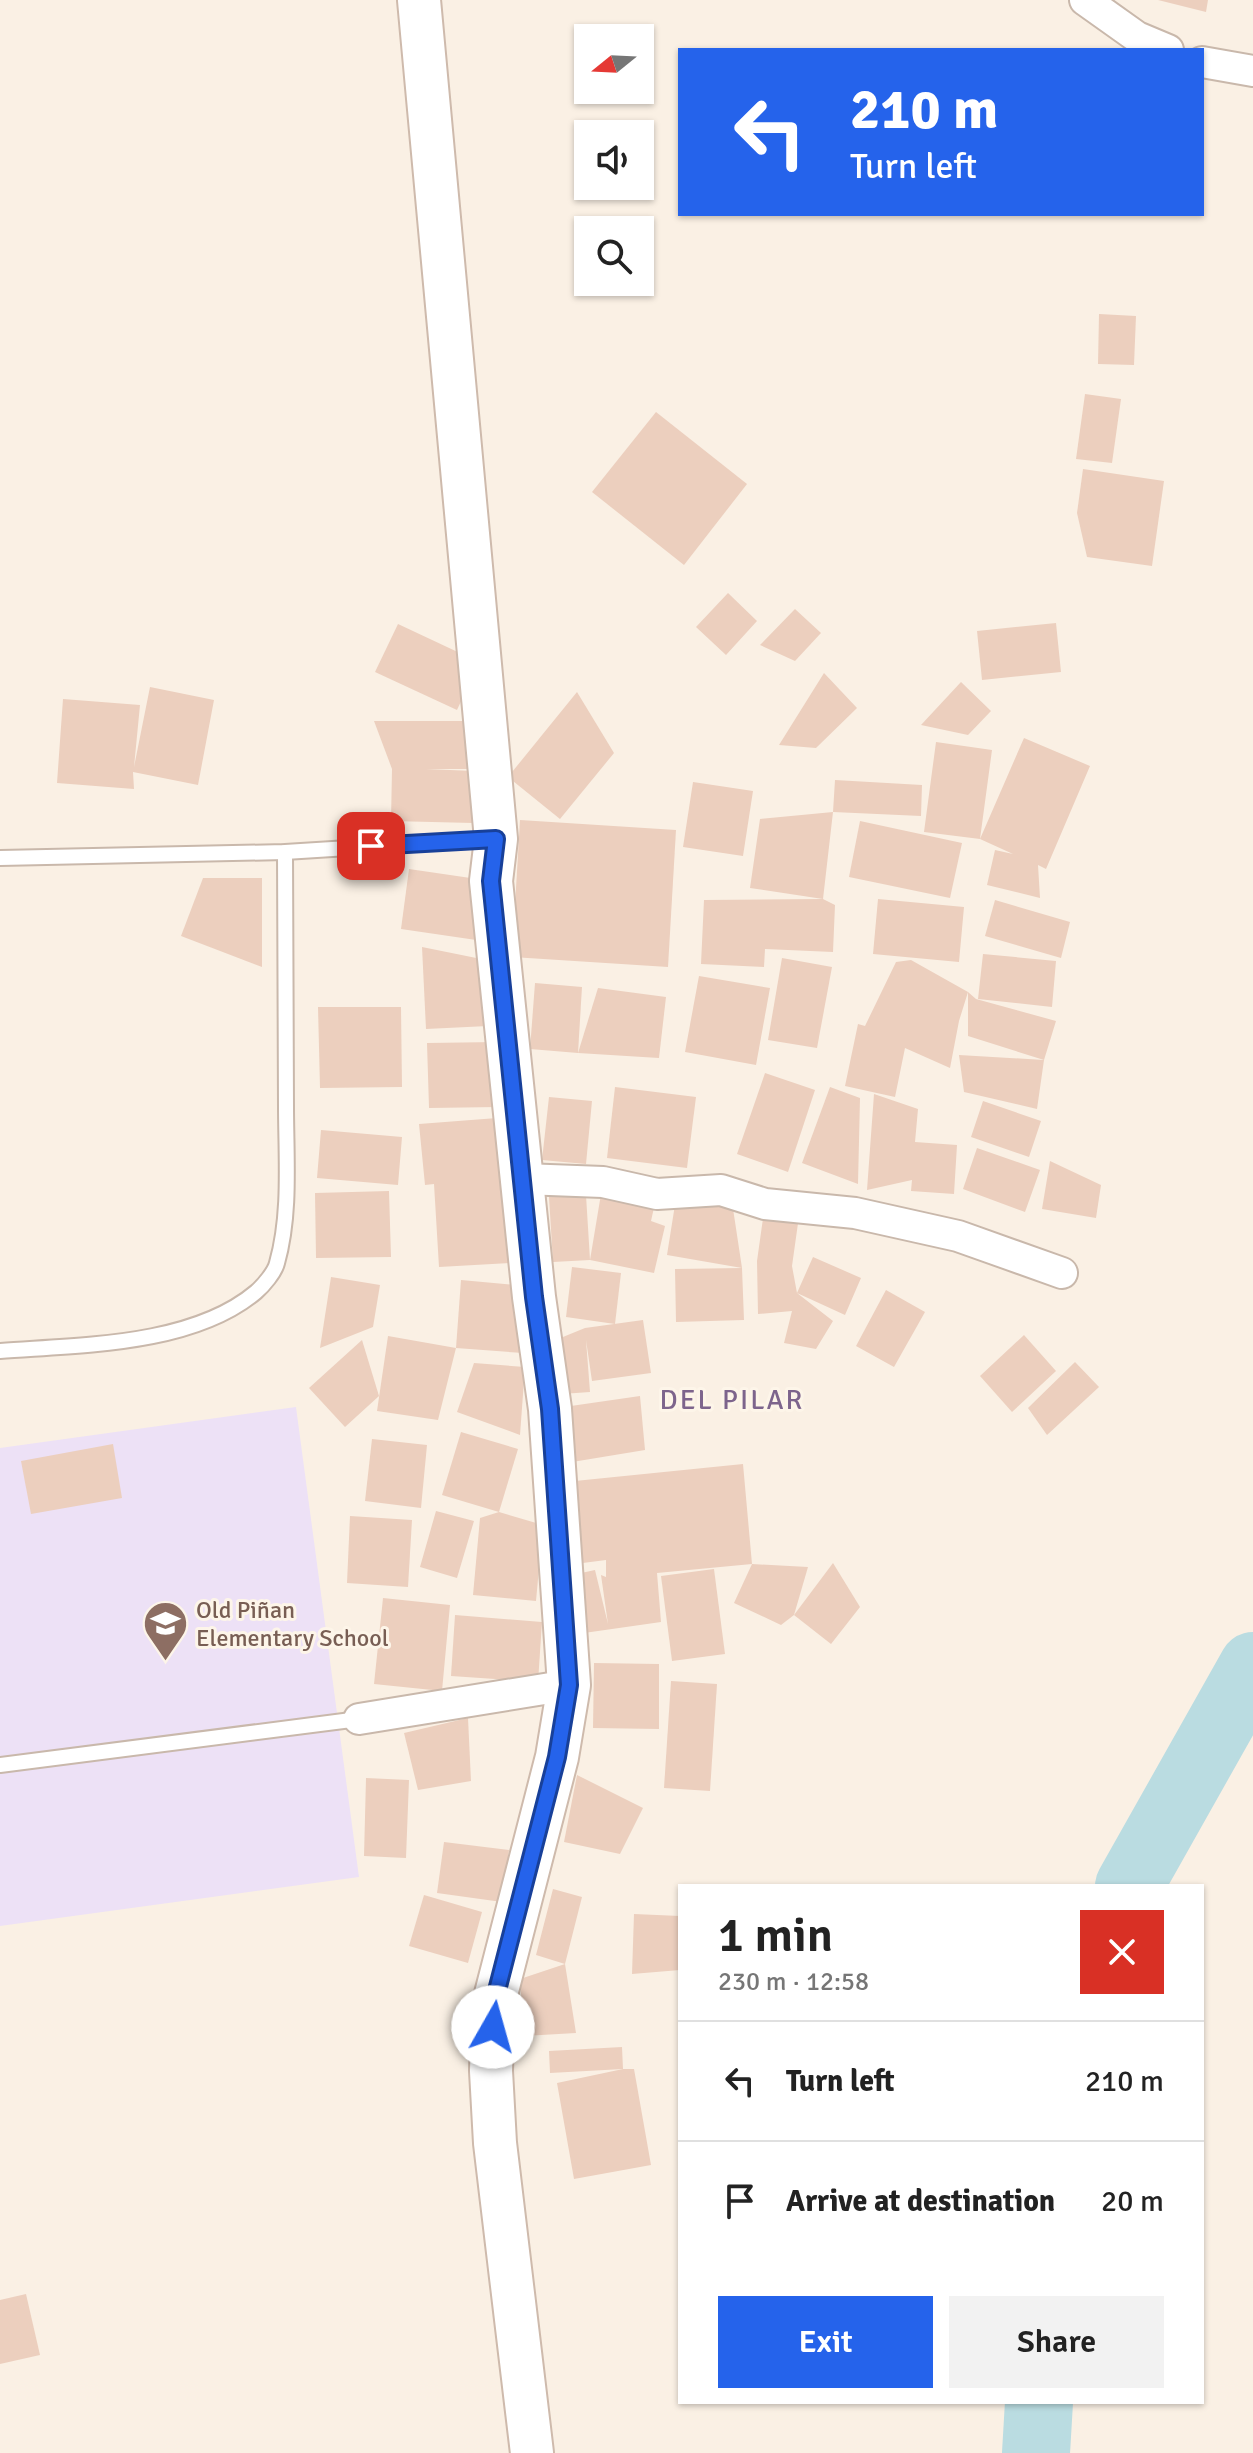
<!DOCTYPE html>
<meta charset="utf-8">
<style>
:root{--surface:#fff;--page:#f2f2f2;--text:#222;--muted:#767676;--line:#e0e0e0;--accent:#2563eb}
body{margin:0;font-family:Signika,sans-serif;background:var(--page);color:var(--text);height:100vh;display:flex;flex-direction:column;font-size:30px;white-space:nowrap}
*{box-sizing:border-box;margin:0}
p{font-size:26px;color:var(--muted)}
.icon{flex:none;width:44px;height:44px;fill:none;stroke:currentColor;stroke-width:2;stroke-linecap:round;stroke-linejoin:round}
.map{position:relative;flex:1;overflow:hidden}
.drawer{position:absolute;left:678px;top:1884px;width:526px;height:520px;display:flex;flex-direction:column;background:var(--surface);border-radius:0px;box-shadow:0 2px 6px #0004}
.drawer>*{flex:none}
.guide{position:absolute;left:678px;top:48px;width:526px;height:168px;border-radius:0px;box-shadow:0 2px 6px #0004;background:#2563eb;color:#fff;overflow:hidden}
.needle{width:52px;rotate:252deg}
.controls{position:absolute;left:574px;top:24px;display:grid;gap:16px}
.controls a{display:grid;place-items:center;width:80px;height:80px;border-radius:0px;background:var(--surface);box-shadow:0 2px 6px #0004;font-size:40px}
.pin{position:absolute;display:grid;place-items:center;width:68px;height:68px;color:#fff;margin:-34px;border-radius:16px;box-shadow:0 4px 12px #0006}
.me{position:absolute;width:88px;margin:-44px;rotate:7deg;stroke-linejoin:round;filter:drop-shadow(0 0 6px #0008)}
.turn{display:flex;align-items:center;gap:28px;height:168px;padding:0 40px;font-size:36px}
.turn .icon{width:104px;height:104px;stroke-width:2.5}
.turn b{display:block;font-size:56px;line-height:68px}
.round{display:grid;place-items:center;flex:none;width:84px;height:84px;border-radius:0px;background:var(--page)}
.summary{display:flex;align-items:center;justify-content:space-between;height:136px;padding:0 40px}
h1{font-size:48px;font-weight:600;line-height:60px}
.action{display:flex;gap:16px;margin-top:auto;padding:16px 40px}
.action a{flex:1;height:92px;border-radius:0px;background:var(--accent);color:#fff;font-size:32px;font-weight:600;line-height:92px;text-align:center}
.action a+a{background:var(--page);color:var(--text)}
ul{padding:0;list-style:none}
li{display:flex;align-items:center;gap:24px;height:120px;padding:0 40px;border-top:2px solid var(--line)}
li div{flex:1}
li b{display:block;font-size:30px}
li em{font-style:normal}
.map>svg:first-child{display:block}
.education{fill:#ede1f6}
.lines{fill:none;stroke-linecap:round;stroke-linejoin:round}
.river{stroke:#badce1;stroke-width:68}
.building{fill:#eccfbe}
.lane-casing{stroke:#c9b8ab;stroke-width:18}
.street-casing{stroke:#c9b8ab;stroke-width:34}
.secondary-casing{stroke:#cebaac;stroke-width:46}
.lane{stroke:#fff;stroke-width:14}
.street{stroke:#fff;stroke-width:30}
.secondary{stroke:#fff;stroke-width:42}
.route-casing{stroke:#184099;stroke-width:20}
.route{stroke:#2563eb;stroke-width:14}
.labels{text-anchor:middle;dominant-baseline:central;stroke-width:6;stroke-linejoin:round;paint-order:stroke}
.education-label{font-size:24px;fill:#785e54;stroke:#fdf5e9;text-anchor:start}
.quarter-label{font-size:28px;letter-spacing:2px;fill:#7d648c;stroke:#fdf5e9}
</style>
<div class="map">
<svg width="1253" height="2453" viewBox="0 0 1253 2453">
<rect width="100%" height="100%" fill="#faf0e4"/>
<polygon class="education" points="296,1407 359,1877 0,1926 0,1448"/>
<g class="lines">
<g class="river">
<polyline points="1129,1886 1253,1666"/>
<polyline points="1036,2453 1039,2402"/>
</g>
</g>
<g class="building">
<polygon points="1158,0 1208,0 1206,12"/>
<polygon points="1099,314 1136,316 1134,365 1098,364"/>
<polygon points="1085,394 1121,399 1112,463 1076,459"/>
<polygon points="656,412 747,484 684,565 592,492"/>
<polygon points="1083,469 1164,481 1152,566 1087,557 1077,513"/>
<polygon points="728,593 757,621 726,655 696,627"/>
<polygon points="795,609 821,633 795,661 760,645"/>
<polygon points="1056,623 1061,672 982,680 977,631"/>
<polygon points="398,624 479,662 457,710 375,672"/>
<polygon points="824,673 857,708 816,748 779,745"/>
<polygon points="961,682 991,711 968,735 921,725"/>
<polygon points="150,687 214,700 198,785 133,772 134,789 57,783 63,699 140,705 134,767"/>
<polygon points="577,692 614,753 560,819 508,777"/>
<polygon points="374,721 476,721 477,769 426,769 474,771 473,823 391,821 392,769"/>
<polygon points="1024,738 1090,766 1046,869 1038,865 1040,898 987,885 995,850 1013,854 980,839 924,832 936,742 992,750 980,839"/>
<polygon points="835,780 922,785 921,816 833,812 823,899 835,905 833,952 765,949 764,967 701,964 704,900 823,899 750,888 760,819 833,812"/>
<polygon points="693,782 753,791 743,856 683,847"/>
<polygon points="520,820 676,830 668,967 512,957"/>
<polygon points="860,821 962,843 950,898 849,877"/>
<polygon points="409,869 491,881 483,941 401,929"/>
<polygon points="203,878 262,878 262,967 181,936"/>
<polygon points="878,899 964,907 959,962 873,954"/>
<polygon points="995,900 1070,922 1061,958 985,936"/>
<polygon points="422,947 501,963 488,1026 426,1029"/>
<polygon points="983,954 1056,961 1052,1007 978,999"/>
<polygon points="782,958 832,967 817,1048 768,1040"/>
<polygon points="911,960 968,992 976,999 1056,1021 1044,1060 968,1036 968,992 959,1021 950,1068 905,1048 895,1097 845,1086 858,1024 865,1026 896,962"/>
<polygon points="699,976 770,988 756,1065 685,1052"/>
<polygon points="535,983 582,987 578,1053 530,1049"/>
<polygon points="598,988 666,997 659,1058 578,1053"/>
<polygon points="318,1007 401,1007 402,1087 320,1088"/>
<polygon points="497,1042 498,1107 429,1108 427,1043"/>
<polygon points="959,1055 1044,1060 1037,1109 964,1092"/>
<polygon points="765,1073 815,1090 788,1172 737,1154"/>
<polygon points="615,1087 696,1097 687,1168 607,1158"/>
<polygon points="830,1087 860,1098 858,1184 802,1163"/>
<polygon points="874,1094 918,1109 915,1142 957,1145 954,1194 911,1191 912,1180 867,1190"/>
<polygon points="549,1097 592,1101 586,1164 542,1160"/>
<polygon points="983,1101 1041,1121 1029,1157 971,1137"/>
<polygon points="497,1118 510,1263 439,1267 434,1184 425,1185 419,1124"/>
<polygon points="321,1130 402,1137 398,1185 317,1178"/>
<polygon points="977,1148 1040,1170 1025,1212 963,1189"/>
<polygon points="1050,1161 1101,1185 1096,1218 1042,1209"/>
<polygon points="603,1182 657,1194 651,1221 665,1226 654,1273 590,1260 553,1262 549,1197 586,1195 590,1260"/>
<polygon points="389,1191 391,1257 316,1258 315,1193"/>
<polygon points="677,1192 732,1202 742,1268 744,1320 676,1322 675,1269 742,1268 667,1255"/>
<polygon points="765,1204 800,1209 792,1266 797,1293 813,1257 861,1278 845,1315 797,1293 833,1321 816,1349 784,1343 792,1311 758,1314 757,1261"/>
<polygon points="572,1267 621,1273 615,1324 566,1317"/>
<polygon points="331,1277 380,1285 373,1327 320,1348"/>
<polygon points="461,1280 528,1286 523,1353 456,1348"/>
<polygon points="886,1290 925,1312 894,1367 856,1346"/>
<polygon points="643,1320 651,1373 592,1381 586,1340 590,1392 562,1394 558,1339 585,1328"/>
<polygon points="1024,1335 1056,1371 1012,1412 980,1376"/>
<polygon points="388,1336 456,1348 438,1420 377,1411"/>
<polygon points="362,1340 379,1396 345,1427 309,1388"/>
<polygon points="1075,1362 1099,1387 1047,1435 1028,1408"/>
<polygon points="474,1363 525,1367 520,1435 457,1412"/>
<polygon points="640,1396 645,1450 560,1464 550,1409"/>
<polygon points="461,1432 518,1449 499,1512 442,1495"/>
<polygon points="372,1439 427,1445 421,1508 365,1501"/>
<polygon points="113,1444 122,1498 31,1514 21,1461"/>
<polygon points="743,1464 752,1564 657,1573 661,1622 584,1633 572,1575 595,1570 608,1624 601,1575 606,1577 606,1560 575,1564 565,1482"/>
<polygon points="436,1511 474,1521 457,1578 420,1567"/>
<polygon points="499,1512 543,1525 536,1601 473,1595 480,1518"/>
<polygon points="350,1516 412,1520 408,1587 347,1583"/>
<polygon points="833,1563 860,1607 831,1644 794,1615"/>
<polygon points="752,1564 808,1567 794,1615 781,1625 734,1603"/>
<polygon points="714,1569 725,1654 672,1661 661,1576"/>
<polygon points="383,1598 450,1605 442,1691 374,1684"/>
<polygon points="455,1615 542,1622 538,1682 451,1676"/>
<polygon points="594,1663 659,1664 659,1729 593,1728"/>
<polygon points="671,1681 717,1684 710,1791 664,1788"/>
<polygon points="468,1718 471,1781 418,1790 404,1733"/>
<polygon points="577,1775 643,1808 620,1854 564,1842"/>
<polygon points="366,1778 409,1780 406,1858 364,1856"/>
<polygon points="444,1842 509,1850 502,1902 437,1893"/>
<polygon points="553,1889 582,1897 565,1964 576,2033 524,2036 520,1979 565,1964 536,1955"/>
<polygon points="424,1895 482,1912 468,1963 409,1946"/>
<polygon points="634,1914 680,1916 680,1970 632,1974"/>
<polygon points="622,2047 623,2069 634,2069 651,2165 574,2179 557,2083 623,2069 550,2073 549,2051"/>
<polygon points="26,2294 40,2355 0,2364 0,2300"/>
</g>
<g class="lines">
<defs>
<g id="lane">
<polyline points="0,858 285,852 491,839"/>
<path d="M0,1351C79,1345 192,1346 256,1292C263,1286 275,1272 277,1263C291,1214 286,1157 286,1106C286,1021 286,936 285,852"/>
<polyline points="0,1765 359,1719"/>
</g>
<g id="street">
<polyline points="1085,0 1137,37 1168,50"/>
<polyline points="1202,62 1253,71"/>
<polyline points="523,1179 603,1182 657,1194 721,1190 765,1204 855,1213 958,1236 1062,1273"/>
<polyline points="359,1719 569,1685"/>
</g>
<polyline id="secondary" points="419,0 496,839 491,881 534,1297 550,1409 569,1685 557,1757 493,2006 491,2071 495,2143 532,2453"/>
</defs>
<use href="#lane" class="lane-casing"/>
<use href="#street" class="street-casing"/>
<use href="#secondary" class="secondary-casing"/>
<use href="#lane" class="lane"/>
<use href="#street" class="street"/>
<use href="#secondary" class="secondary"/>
</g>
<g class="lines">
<defs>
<polyline id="route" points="371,846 496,839 491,881 534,1297 550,1409 569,1685 557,1757 493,2006 493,2027"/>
</defs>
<use href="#route" class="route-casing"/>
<use href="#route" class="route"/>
</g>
<defs>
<symbol id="school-pin" viewBox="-11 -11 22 30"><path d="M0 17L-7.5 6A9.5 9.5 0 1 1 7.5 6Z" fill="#8d6e63" stroke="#fdf5e9"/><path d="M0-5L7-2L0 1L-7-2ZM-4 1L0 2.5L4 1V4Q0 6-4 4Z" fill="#fff"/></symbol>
</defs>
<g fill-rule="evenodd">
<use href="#school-pin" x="140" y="1598" width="51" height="69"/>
</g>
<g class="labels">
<g class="education-label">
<text x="196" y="1610">Old Piñan<tspan x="196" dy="28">Elementary School</tspan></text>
</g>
<g class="quarter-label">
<text x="732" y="1400">DEL PILAR</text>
</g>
</g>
</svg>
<div class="controls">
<a><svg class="needle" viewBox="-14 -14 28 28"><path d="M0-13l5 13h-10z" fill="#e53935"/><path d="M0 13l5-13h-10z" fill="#767676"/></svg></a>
<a><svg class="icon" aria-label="sound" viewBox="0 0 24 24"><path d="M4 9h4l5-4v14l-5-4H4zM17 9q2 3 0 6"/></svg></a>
<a><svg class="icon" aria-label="search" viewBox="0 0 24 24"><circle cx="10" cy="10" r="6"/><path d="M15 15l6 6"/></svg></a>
</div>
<div class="pin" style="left:371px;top:846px;background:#d93025"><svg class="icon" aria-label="arrive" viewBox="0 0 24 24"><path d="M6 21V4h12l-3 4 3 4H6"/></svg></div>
<svg class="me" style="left:493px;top:2027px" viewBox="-20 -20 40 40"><circle r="19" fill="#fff"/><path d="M0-13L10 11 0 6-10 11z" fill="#2563eb"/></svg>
<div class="guide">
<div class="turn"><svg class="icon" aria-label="left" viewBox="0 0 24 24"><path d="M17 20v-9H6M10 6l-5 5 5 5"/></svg><div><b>210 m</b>Turn left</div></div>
</div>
<section class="drawer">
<div class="summary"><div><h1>1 min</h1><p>230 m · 12:58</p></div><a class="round" style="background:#d93025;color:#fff"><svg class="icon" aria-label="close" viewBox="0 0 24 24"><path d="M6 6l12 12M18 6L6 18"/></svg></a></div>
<ul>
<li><svg class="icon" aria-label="left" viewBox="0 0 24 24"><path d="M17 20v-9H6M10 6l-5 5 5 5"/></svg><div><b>Turn left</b></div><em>210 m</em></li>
<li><svg class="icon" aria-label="arrive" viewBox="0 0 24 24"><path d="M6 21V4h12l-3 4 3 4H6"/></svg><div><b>Arrive at destination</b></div><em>20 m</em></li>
</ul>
<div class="action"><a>Exit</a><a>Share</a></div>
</section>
</div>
